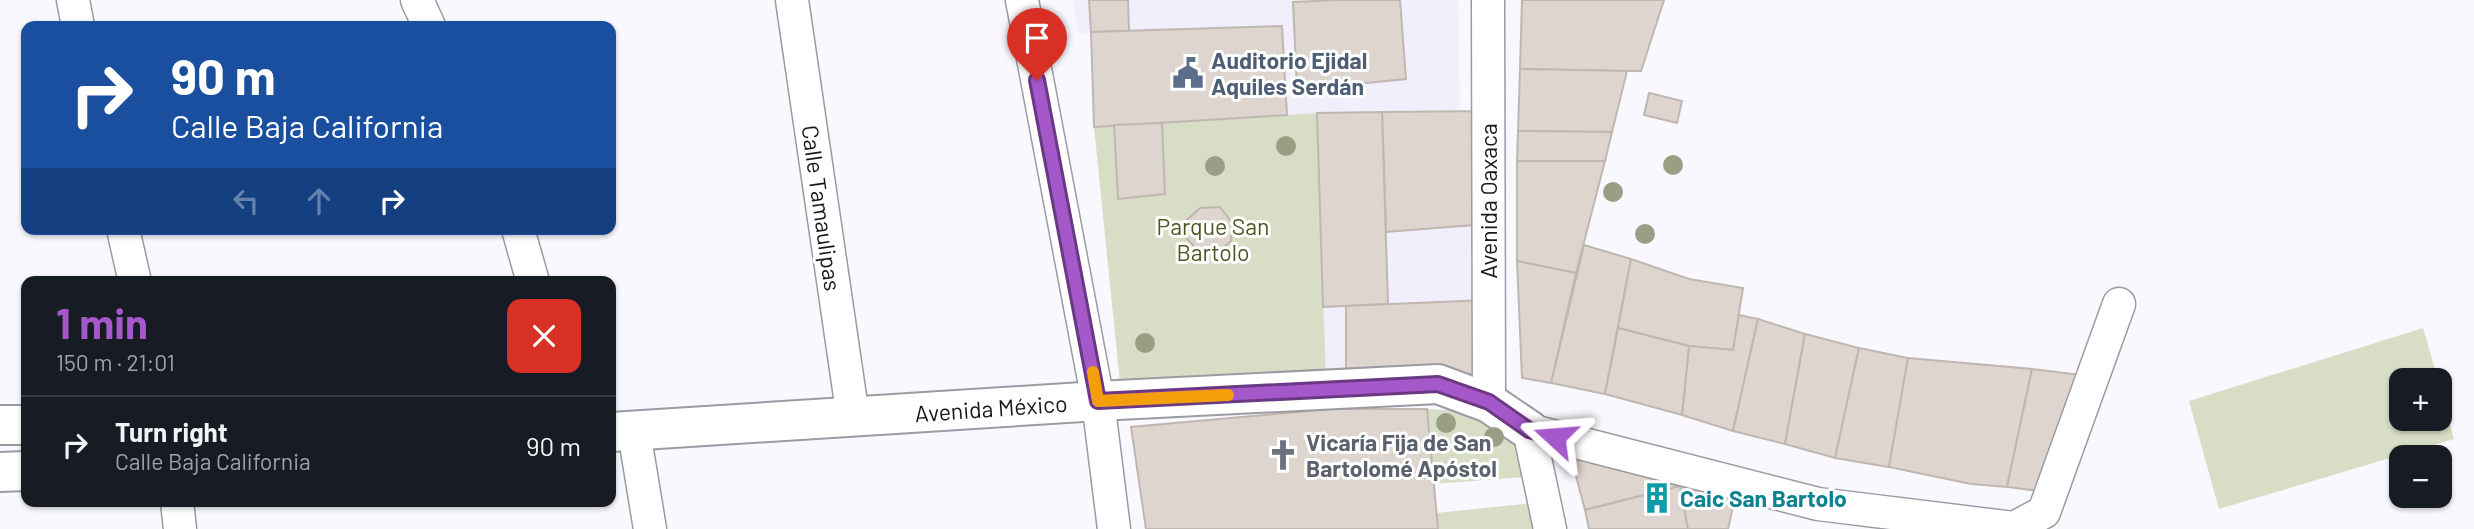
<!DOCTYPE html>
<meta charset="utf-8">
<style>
:root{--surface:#171b24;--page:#20242c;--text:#f1f3f6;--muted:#9ea1a6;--line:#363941;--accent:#a558ca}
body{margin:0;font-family:Barlow,sans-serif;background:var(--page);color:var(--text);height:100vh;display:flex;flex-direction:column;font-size:26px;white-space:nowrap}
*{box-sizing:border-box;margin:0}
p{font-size:23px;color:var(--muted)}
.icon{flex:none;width:38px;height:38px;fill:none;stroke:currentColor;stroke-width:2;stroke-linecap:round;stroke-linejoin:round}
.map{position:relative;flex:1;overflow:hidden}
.side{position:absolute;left:21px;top:276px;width:595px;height:231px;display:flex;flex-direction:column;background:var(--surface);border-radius:14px;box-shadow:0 2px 5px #0004}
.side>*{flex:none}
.hud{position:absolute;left:21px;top:21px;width:595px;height:214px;border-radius:14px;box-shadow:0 2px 5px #0004;background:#1a4fa0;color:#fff;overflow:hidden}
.controls{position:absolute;left:2389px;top:368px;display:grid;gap:14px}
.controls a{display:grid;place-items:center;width:63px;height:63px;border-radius:14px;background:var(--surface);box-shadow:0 2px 5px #0004;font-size:35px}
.pin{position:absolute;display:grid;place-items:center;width:60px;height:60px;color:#fff;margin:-72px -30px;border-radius:50% 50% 50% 0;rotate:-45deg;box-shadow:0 0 7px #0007}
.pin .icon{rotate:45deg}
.me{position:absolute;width:77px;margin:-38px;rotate:289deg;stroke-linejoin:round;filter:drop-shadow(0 0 5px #0008)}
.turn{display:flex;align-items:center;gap:24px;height:147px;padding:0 35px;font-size:32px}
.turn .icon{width:91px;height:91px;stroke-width:2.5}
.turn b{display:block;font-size:49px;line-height:60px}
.lanes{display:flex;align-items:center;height:66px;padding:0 35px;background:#0003;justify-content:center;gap:35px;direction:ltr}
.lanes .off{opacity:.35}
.round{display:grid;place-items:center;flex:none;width:74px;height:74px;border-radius:14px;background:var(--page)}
.overview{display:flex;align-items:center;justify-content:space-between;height:119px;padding:0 35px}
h1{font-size:42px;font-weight:700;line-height:52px;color:var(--accent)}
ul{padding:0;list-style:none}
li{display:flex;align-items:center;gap:21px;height:98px;padding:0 35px;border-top:2px solid var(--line)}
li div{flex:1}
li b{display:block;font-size:26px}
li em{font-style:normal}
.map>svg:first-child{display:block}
.built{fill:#f2effd}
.green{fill:#d8ddc5}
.building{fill:#ddd5ce;stroke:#bfb7b0;stroke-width:2}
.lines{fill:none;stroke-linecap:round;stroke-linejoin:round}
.street-casing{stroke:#9c9aa3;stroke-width:35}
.secondary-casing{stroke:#9c9aa3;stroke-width:42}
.street{stroke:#fff;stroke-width:32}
.secondary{stroke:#fff;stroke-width:38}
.tree{fill:#9a9e85}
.route-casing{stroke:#6b3983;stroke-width:18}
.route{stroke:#a558ca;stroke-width:12}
.slow{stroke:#f59e0b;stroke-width:12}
.labels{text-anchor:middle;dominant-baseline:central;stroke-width:6;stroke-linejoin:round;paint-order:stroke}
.service-label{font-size:23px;font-weight:bold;fill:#4e5e75;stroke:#fff;text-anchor:start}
.street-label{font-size:23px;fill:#18171b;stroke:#fff}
.park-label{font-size:23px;fill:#4d5522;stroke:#fff}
.worship-label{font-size:23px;font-weight:bold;fill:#5b616d;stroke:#fff;text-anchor:start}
.culture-label{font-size:23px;font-weight:bold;fill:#0d838f;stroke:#fff;text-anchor:start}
</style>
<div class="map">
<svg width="2474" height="529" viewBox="0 0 2474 529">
<rect width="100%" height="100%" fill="#f9f8fe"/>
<polygon class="built" points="1072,0 1458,0 1460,111 1488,111 1485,386 1326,380 1317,114 1287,115 1282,27 1091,32 1079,35"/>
<g class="green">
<polygon points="1317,113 1326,380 1121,393 1094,127"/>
<polygon points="2423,328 2438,380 2401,380 2401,418 2440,418 2440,387 2454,439 2219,509 2189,401"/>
<polygon points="1427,409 1485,412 1518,443 1524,477 1434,484"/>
<polygon points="1534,503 1540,529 1438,529 1436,513"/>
</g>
<g class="building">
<polygon points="1089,0 1128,0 1129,31 1091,32"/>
<polygon points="1338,0 1400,0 1406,79 1297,90 1293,2"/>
<polygon points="1522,0 1664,0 1641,71 1627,71 1520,69"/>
<polygon points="1282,26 1287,115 1094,127 1091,32"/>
<polygon points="1520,69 1627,71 1612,132 1518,131"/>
<polygon points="1649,93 1682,101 1677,123 1644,115"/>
<polygon points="1488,111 1487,224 1386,232 1382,112"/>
<polygon points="1382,112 1388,304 1323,307 1317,113"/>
<polygon points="1162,123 1165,194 1118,199 1114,125"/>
<polygon points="1518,131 1612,132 1605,161 1517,161"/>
<polygon points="1517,161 1605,161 1576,273 1517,261"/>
<polygon points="1220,207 1232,223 1231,241 1217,253 1199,251 1187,239 1187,220 1200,208"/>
<polygon points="1584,245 1631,259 1605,394 1551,383"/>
<polygon points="1631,259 1689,279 1743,288 1733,350 1689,346 1618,328"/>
<polygon points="1517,261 1576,273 1551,383 1522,378"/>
<polygon points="1486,300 1485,386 1346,379 1346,306"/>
<polygon points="1739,315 1758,319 1733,431 1682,415 1689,346 1733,350"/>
<polygon points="1758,319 1805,334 1785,444 1733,431"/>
<polygon points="1618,328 1689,346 1682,415 1605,394"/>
<polygon points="1805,334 1859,348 1835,458 1785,444"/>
<polygon points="1859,348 1908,358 1889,467 1835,458"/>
<polygon points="1908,358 2032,369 2007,487 1971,484 1889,467"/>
<polygon points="2032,369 2082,375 2039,491 2007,487"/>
<polygon points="1331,409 1427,409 1438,529 1146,529 1131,427"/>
<polygon points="1571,457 1680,486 1585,510"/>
<polygon points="1680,486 1688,529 1589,529 1585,510"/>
<polygon points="1680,486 1736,493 1728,529 1688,529"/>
</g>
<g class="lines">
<defs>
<g id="street">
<polyline points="73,0 78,26"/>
<polyline points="417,0 429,26"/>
<polyline points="792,0 853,417"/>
<polyline points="1022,0 1098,401 1114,529"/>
<polyline points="1488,0 1489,403"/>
<polyline points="123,229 135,282"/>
<polyline points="518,229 533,282"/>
<polyline points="634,432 650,529"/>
<polyline points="177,502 180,529"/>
<polyline points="1550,529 1529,430 1818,504 2014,528 2044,512 2119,304"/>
</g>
<g id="secondary">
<polyline points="0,425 26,425"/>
<polyline points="611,432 1098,401 1438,384 1489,403 1529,430"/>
<polyline points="0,472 26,471"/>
</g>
</defs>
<use href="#street" class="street-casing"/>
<use href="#secondary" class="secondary-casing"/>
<use href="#street" class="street"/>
<use href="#secondary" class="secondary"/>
</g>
<g class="tree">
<circle cx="1286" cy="146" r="10"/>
<circle cx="1673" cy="165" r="10"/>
<circle cx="1215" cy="166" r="10"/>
<circle cx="1613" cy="192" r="10"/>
<circle cx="1645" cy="234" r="10"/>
<circle cx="1145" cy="343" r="10"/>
<circle cx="1446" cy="423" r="10"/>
<circle cx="1494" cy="437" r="10"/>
</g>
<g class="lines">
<defs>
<polyline id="route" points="1037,80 1098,401 1438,384 1489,402 1529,430 1555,437"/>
</defs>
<use href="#route" class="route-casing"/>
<use href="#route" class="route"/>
<polyline class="slow" points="1093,372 1098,401 1228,395"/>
</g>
<defs>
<symbol id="civic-bare" viewBox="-9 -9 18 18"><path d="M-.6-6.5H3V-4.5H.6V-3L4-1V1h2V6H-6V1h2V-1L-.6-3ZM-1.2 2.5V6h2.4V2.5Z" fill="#5c6f8a" stroke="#fff" stroke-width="2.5" paint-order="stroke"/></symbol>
<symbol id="church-bare" viewBox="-9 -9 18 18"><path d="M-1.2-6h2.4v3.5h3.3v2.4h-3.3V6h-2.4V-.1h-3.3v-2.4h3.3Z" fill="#6b7280" stroke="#fff" stroke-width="2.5" paint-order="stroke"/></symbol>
<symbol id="building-bare" viewBox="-9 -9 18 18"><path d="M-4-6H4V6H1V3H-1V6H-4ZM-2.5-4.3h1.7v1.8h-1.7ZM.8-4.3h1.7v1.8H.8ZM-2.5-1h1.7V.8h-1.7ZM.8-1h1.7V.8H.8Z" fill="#0f9aa8" stroke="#fff" stroke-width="2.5" paint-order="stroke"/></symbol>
</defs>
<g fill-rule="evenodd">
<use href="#civic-bare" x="1166" y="51" width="44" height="44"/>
<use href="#church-bare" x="1261" y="433" width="44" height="44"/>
<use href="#building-bare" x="1635" y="476" width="44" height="44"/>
</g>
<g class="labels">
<g class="service-label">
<text x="1211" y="60">Auditorio Ejidal<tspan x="1211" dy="26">Aquiles Serdán</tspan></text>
</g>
<g class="street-label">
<text transform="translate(1488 201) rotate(-90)">Avenida Oaxaca</text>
<text transform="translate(822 208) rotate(82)">Calle Tamaulipas</text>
<text transform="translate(991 408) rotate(-4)">Avenida México</text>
</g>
<g class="park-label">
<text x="1213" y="226">Parque San<tspan x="1213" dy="26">Bartolo</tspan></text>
</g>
<g class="worship-label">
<text x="1306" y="442">Vicaría Fija de San<tspan x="1306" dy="26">Bartolomé Apóstol</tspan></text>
</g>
<g class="culture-label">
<text x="1680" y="498">Caic San Bartolo</text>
</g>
</g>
</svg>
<div class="controls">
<a>+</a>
<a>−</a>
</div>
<div class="pin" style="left:1037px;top:80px;background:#d93025"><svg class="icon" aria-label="arrive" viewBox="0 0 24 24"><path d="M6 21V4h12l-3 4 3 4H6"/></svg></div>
<svg class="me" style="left:1555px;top:437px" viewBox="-20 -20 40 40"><path d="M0-17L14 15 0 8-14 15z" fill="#a558ca" stroke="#fff" stroke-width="4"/></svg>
<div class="hud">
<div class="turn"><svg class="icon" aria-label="right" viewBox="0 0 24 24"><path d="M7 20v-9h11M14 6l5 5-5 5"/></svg><div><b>90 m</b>Calle Baja California</div></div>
<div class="lanes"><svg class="icon off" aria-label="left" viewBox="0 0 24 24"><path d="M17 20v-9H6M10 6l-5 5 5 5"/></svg><svg class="icon off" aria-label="ahead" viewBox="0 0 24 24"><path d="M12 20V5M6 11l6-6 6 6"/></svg><svg class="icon" aria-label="right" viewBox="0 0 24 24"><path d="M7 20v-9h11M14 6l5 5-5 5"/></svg></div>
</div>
<section class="side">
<div class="overview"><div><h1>1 min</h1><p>150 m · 21:01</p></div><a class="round" style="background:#d93025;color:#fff"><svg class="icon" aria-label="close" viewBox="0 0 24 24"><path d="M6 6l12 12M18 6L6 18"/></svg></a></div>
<ul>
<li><svg class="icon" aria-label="right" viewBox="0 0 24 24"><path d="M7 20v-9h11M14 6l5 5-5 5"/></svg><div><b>Turn right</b><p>Calle Baja California</p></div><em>90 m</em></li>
</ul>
</section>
</div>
